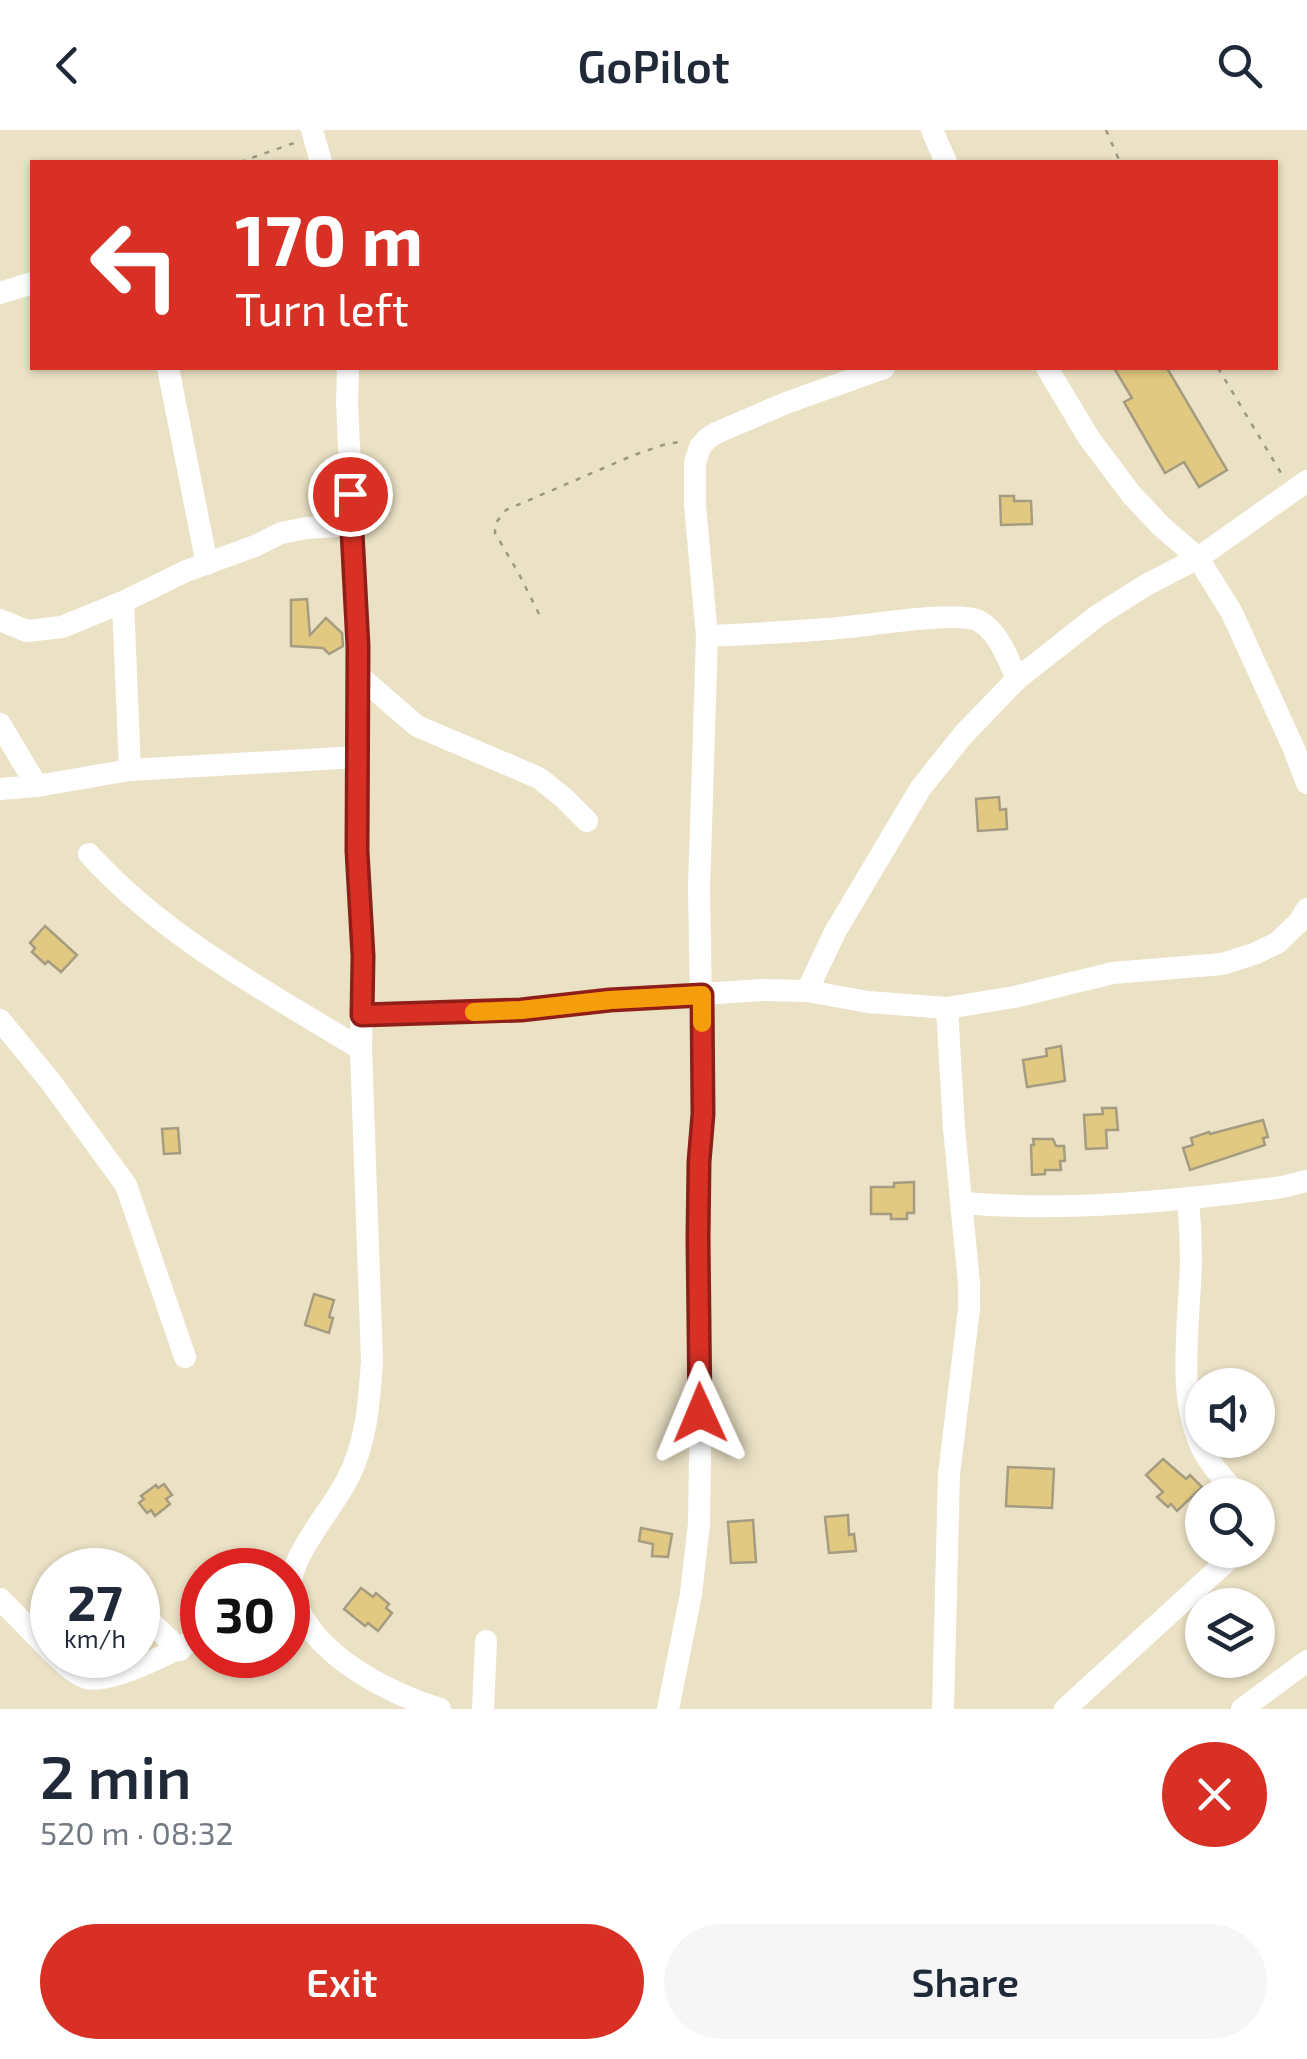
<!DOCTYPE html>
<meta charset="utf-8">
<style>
:root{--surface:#fff;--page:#f6f6f7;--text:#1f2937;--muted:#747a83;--accent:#d93025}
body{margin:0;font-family:"Exo 2",sans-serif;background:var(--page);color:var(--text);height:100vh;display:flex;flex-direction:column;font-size:38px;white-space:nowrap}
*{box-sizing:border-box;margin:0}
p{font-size:32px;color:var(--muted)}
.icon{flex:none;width:55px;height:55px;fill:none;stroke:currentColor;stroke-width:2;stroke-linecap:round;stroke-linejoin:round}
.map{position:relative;height:1579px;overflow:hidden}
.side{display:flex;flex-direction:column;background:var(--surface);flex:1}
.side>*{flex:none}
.guide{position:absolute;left:30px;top:30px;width:1248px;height:210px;border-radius:0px;box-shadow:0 2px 8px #0004;background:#d93025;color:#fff;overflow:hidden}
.controls{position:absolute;left:1185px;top:1238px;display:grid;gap:20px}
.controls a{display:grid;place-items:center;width:90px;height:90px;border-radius:50%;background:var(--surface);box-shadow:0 2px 8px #0004;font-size:50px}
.speed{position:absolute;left:30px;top:1418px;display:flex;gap:20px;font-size:50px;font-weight:700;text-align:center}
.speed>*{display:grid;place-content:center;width:130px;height:130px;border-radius:50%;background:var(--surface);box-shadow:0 2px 8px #0004;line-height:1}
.speed small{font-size:25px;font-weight:400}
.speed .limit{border:15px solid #d22;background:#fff;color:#111}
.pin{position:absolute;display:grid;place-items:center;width:85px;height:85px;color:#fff;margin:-42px;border:5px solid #fff;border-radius:50%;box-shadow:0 2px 10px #0007}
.me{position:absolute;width:110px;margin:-55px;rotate:359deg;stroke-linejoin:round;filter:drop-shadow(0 0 8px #0008)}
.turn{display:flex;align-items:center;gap:35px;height:210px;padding:0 40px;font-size:45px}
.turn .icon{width:130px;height:130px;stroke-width:2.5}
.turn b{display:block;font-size:70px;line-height:85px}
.round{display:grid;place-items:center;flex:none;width:105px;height:105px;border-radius:52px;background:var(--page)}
.overview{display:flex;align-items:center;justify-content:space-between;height:170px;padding:0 40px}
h1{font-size:60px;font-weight:600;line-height:75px}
.button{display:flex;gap:20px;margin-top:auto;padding:20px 40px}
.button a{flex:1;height:115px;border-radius:60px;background:var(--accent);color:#fff;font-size:40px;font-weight:600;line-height:115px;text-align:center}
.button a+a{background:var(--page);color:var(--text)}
header{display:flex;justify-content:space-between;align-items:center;height:130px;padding:0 40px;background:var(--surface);font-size:45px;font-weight:600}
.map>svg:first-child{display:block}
.building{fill:#e1c982;stroke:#a59c81;stroke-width:2.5}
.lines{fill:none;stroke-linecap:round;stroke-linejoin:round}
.path{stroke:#9f9782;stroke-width:2.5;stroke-dasharray:5 8;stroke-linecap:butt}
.minor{stroke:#fff;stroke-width:22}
.route-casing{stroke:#8d1f18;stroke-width:25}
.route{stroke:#d93025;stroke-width:18}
.slow{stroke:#f59e0b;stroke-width:18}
</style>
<header><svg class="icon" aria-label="back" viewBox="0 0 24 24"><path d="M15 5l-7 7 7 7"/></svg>GoPilot<svg class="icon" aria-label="search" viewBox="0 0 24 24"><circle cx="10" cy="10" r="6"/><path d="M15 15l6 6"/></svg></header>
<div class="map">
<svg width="1307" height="1579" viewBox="0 0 1307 1579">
<rect width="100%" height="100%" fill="#ebe1c5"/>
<g class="building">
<polygon points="1114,238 1167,238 1227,340 1199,357 1184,332 1165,343 1124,272 1132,268"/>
<polygon points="1000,366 1014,366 1014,371 1031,371 1032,394 1001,395"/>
<polygon points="307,469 310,505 326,488 342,503 343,516 329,524 323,518 291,516 291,470"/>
<polygon points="999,667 1000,680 1006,679 1007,699 978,701 976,669"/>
<polygon points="45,796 77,825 61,842 48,831 45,834 32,822 35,818 30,813"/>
<polygon points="1061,916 1065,951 1027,957 1023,930 1047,926 1046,919"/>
<polygon points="1102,978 1116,978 1118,1000 1106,1000 1107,1018 1086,1019 1084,985 1103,984"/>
<polygon points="1263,990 1268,1007 1263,1008 1265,1015 1190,1040 1183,1018 1193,1015 1191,1008 1209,1002 1210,1004"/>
<polygon points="178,998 180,1023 164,1024 162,999"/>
<polygon points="1033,1009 1053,1009 1056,1016 1064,1016 1065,1031 1060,1031 1061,1040 1045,1040 1045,1044 1032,1045 1031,1015 1034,1015"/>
<polygon points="914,1052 914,1083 907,1083 907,1089 891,1089 891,1084 871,1084 871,1057 894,1057 894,1053"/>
<polygon points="314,1164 334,1170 329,1187 333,1188 329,1203 305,1195"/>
<polygon points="1163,1329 1186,1349 1190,1345 1202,1357 1177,1381 1171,1374 1168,1377 1157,1367 1163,1362 1146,1345"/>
<polygon points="1008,1337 1054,1339 1052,1378 1006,1376"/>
<polygon points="164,1354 172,1365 166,1369 170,1374 155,1386 151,1380 147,1383 139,1373 144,1369 141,1366 156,1355 158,1358"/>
<polygon points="848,1385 849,1405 854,1404 856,1421 829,1423 825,1387"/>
<polygon points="753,1390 756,1432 731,1433 728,1392"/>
<polygon points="641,1398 672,1404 668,1427 652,1426 653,1414 639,1411"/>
<polygon points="361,1458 373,1467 376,1463 389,1474 386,1478 392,1483 378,1501 368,1493 365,1496 344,1479"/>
</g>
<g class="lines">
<g class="path">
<polyline points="1106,0 1120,32"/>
<polyline points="240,32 294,13"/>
<polyline points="1218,238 1281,343"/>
<polyline points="539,484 519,444 495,403 495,394 506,380 634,325 666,314 680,312"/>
</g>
<g class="minor">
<polyline points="312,0 321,32"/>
<polyline points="932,0 946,32"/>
<polyline points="0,163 32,153"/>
<polyline points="168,238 207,434"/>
<path d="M348,238L347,272L358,516L357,721L363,826L361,919L372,1231C369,1273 367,1312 347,1350C332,1379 296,1419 291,1451C290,1458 293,1466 296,1473C317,1527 388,1563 440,1579"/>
<polyline points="1047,238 1089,308 1131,364 1161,396 1198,428 1232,483 1294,619 1307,653"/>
<polyline points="123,472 130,640"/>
<polyline points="0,490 27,501 62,497 123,472 186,441 255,416 281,403 307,398 352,395"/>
<path d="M707,506C751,504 795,502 839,498C867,496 958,480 979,491C999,502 1008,529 1017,549"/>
<polyline points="358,545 417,596 539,648 564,668 587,691"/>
<polyline points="0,594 37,656"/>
<polyline points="0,659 37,656 130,640 357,627"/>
<path d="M89,724C164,807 266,861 361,919"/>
<polyline points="807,861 835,802 920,659 963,605 1017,549 1097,486 1146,455 1198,428 1307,351"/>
<polyline points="362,885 521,880 610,870 762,860 807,861 868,872 947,878 1014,867 1113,843 1222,834 1254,824 1277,813 1299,792 1307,779"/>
<polyline points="0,890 50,951 126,1055 185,1227"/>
<path d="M1188,1069C1190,1090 1191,1110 1191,1131C1190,1191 1175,1268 1204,1322C1213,1338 1226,1352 1238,1365"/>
<path d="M962,1073C1069,1082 1176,1071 1282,1057L1307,1051"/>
<polyline points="0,1469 52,1522"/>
<polyline points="138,1480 180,1520"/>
<path d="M55,1525C65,1534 74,1544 87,1548C109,1555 183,1518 202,1504"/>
<polyline points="483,1579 486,1511"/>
<polyline points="668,1579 691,1464 699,1394 701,1259 698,1207 699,1031 703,984 699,758 707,506 695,375 695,333 700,317 707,309 716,303 786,273 884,238"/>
<polyline points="943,1579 949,1344 969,1179 969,1154 954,998 947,878"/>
<polyline points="1065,1579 1239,1420"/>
<polyline points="1242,1579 1307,1531"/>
</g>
</g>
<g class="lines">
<defs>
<polyline id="route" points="350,364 358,516 357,721 363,826 362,885 521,880 610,870 702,865 703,984 699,1032 698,1108 700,1283"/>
</defs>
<use href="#route" class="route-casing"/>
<use href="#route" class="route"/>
<polyline class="slow" points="474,882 521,880 610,870 702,865 702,893"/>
</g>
</svg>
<div class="controls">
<a><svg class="icon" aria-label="sound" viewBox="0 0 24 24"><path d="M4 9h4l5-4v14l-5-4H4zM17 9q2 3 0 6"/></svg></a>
<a><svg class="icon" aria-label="search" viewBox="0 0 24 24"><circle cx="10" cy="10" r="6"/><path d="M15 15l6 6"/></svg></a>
<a><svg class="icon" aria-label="layers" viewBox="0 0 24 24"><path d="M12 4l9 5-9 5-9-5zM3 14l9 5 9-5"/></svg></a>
</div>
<div class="speed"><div>27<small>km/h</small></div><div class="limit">30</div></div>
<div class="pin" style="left:350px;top:364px;background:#d93025"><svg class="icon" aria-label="arrive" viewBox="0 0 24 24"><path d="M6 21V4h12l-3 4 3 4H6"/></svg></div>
<svg class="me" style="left:700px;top:1283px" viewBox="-20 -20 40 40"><path d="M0-17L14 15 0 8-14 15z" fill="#d93025" stroke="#fff" stroke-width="4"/></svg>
<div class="guide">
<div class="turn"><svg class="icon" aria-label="left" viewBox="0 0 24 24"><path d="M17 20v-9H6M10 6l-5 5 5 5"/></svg><div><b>170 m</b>Turn left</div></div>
</div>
</div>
<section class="side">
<div class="overview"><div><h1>2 min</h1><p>520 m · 08:32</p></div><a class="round" style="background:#d93025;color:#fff"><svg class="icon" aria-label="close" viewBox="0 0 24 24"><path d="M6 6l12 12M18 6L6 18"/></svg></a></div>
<div class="button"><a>Exit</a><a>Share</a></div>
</section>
